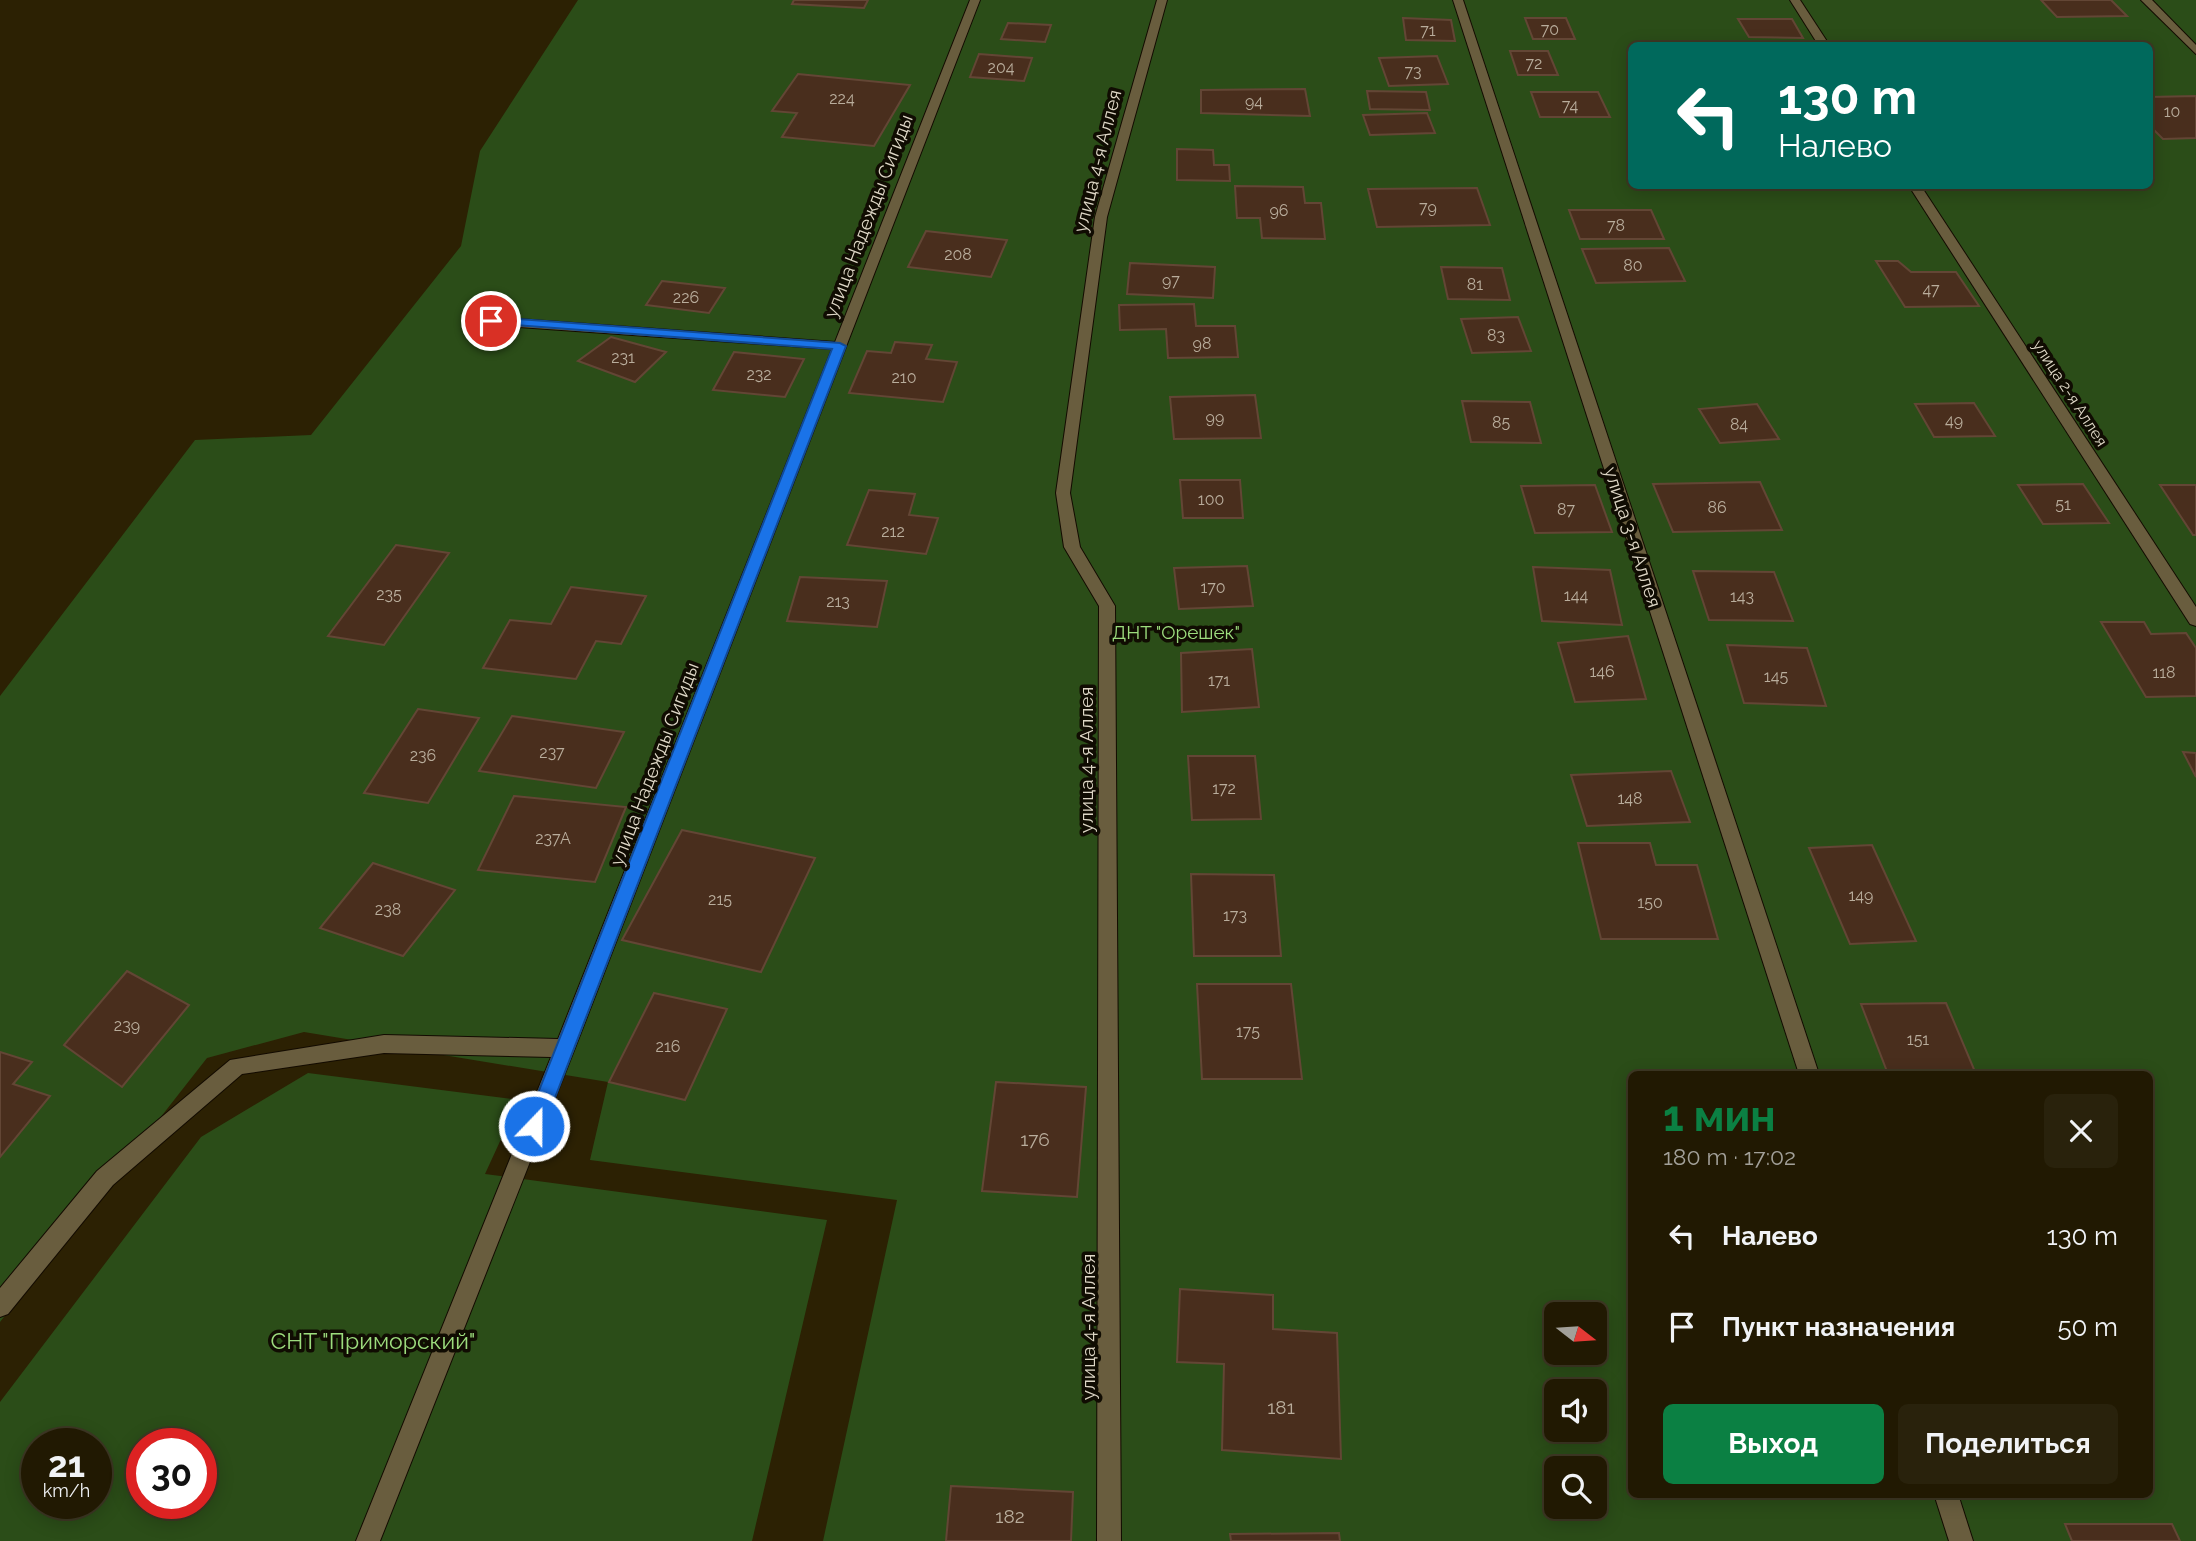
<!DOCTYPE html>
<html lang="ru">
<meta charset="utf-8">
<style>
:root{--surface:#211902;--page:#29220c;--text:#f1f3f6;--muted:#a2a099;--line:#3e3824;--accent:#0b8043}
body{margin:0;font-family:Raleway,sans-serif;background:var(--page);color:var(--text);height:100vh;display:flex;flex-direction:column;font-size:26px;white-space:nowrap}
*{box-sizing:border-box;margin:0}
p{font-size:23px;color:var(--muted)}
.icon{flex:none;width:38px;height:38px;fill:none;stroke:currentColor;stroke-width:2;stroke-linecap:round;stroke-linejoin:round}
.map{position:relative;flex:1;overflow:hidden}
.details{position:absolute;left:1628px;top:1071px;width:525px;height:427px;display:flex;flex-direction:column;background:var(--surface);border-radius:10px;box-shadow:0 4px 18px #0003,0 0 0 2px var(--line)}
.details>*{flex:none}
.banner{position:absolute;left:1628px;top:42px;width:525px;height:147px;border-radius:10px;box-shadow:0 4px 18px #0003,0 0 0 2px var(--line);background:#00695c;color:#fff;overflow:hidden}
.needle{width:46px;rotate:107deg}
.fabs{position:absolute;left:1544px;top:1302px;display:grid;gap:14px}
.fabs a{display:grid;place-items:center;width:63px;height:63px;border-radius:10px;background:var(--surface);box-shadow:0 4px 18px #0003,0 0 0 2px var(--line);font-size:35px}
.speed{position:absolute;left:21px;top:1428px;display:flex;gap:14px;font-size:35px;font-weight:700;text-align:center}
.speed>*{display:grid;place-content:center;width:91px;height:91px;border-radius:50%;background:var(--surface);box-shadow:0 4px 18px #0003,0 0 0 2px var(--line);line-height:1}
.speed small{font-size:18px;font-weight:400}
.speed .limit{border:10px solid #d22;background:#fff;color:#111}
.pin{position:absolute;display:grid;place-items:center;width:60px;height:60px;color:#fff;margin:-30px;border:4px solid #fff;border-radius:50%;box-shadow:0 2px 7px #0007}
.me{position:absolute;width:77px;margin:-38px;rotate:22deg;stroke-linejoin:round;filter:drop-shadow(0 0 5px #0008)}
.turn{display:flex;align-items:center;gap:24px;height:147px;padding:0 35px;font-size:32px}
.turn .icon{width:91px;height:91px;stroke-width:2.5}
.turn b{display:block;font-size:49px;line-height:60px}
.round{display:grid;place-items:center;flex:none;width:74px;height:74px;border-radius:10px;background:var(--page)}
.summary{display:flex;align-items:center;justify-content:space-between;height:119px;padding:0 35px}
h1{font-size:42px;font-weight:700;line-height:52px;color:var(--accent)}
.primary-button{display:flex;gap:14px;margin-top:auto;padding:14px 35px}
.primary-button a{flex:1;height:80px;border-radius:10px;background:var(--accent);color:#fff;font-size:28px;font-weight:700;line-height:80px;text-align:center}
.primary-button a+a{background:var(--page);color:var(--text)}
ul{padding:0;list-style:none}
li{display:flex;align-items:center;gap:21px;height:91px;padding:0 35px}
li div{flex:1}
li b{display:block;font-size:26px}
li em{font-style:normal}
.map>svg:first-child{display:block}
.green{fill:#2b4d18;fill-rule:evenodd}
.building{fill:#492e1d;stroke:#634635;stroke-width:2}
.lines{fill:none;stroke-linecap:round;stroke-linejoin:round}
.minor-casing{stroke:#130b00;stroke-width:2}
.minor{fill:#695d3e;fill-rule:evenodd}
.route{fill:#1a73e8;stroke:#114b97;stroke-width:2}
.labels{text-anchor:middle;dominant-baseline:central;stroke-width:7;stroke-linejoin:round;paint-order:stroke}
.number-label{font-size:16px;fill:#b9ad9c}
.far-street-label{font-size:16px;fill:#ded7c6;stroke:#100c02}
.street-label{font-size:19px;fill:#ded7c6;stroke:#100c02}
.park-label{font-size:19px;fill:#9cdc7d;stroke:#100c02}
.near-number-label{font-size:19px;fill:#b9ad9c}
.near-park-label{font-size:23px;fill:#9cdc7d;stroke:#100c02}
</style>
<div class="map">
<svg width="2196" height="1541" viewBox="0 0 2196 1541">
<rect width="100%" height="100%" fill="#2c2103"/>
<g class="green">
<path d="M578,0H2196V1541H823L897,1200L590,1160L608,1082L304,1032L207,1058L0,1322V696L195,440L311,435L461,246L480,151ZM1631,46H2149V186H1631ZM1631,1074H2149V1494H1631ZM1556,1314H1594V1353H1556ZM1556,1391H1594V1430H1556ZM1556,1468H1594V1507H1556Z"/>
<path d="M308,1073L519,1100L485,1174L827,1220L752,1541H0V1402L201,1137ZM37,1444H96V1503H37ZM142,1444H201V1503H142Z"/>
</g>
<g class="building">
<polygon points="794,0 868,0 864,8 792,4"/>
<polygon points="2041,0 2111,0 2127,16 2057,17"/>
<polygon points="1403,18 1451,20 1455,41 1406,40"/>
<polygon points="1525,18 1566,18 1575,39 1533,39"/>
<polygon points="1738,19 1792,19 1803,38 1749,37"/>
<polygon points="1008,23 1051,25 1045,42 1001,39"/>
<polygon points="1510,51 1548,51 1558,75 1518,75"/>
<polygon points="979,54 1032,58 1024,81 970,77"/>
<polygon points="1437,56 1448,84 1389,86 1379,58"/>
<polygon points="798,74 910,85 874,146 782,137 797,113 772,111"/>
<polygon points="1305,89 1310,116 1201,113 1201,90"/>
<polygon points="1367,91 1426,92 1430,110 1370,109"/>
<polygon points="1531,92 1598,92 1610,117 1540,117"/>
<polygon points="2196,96 2196,138 2163,139 2149,125 2149,97"/>
<polygon points="1427,113 1435,133 1370,135 1363,115"/>
<polygon points="1177,149 1213,150 1214,165 1229,165 1230,181 1177,180"/>
<polygon points="1235,186 1303,187 1305,203 1321,203 1325,239 1262,238 1260,218 1237,218"/>
<polygon points="1477,188 1490,225 1377,227 1368,189"/>
<polygon points="1569,210 1651,210 1664,239 1580,239"/>
<polygon points="926,231 1007,240 991,277 908,267"/>
<polygon points="1669,248 1685,281 1596,283 1582,249"/>
<polygon points="1876,261 1898,261 1911,272 1956,272 1979,306 1905,307"/>
<polygon points="1130,263 1215,267 1213,298 1127,294"/>
<polygon points="1441,267 1502,268 1510,300 1448,299"/>
<polygon points="662,281 725,288 709,313 646,305"/>
<polygon points="1194,304 1196,326 1235,326 1238,357 1168,358 1166,329 1120,330 1119,305"/>
<polygon points="1518,317 1531,351 1472,353 1461,319"/>
<polygon points="611,337 666,352 635,382 578,361"/>
<polygon points="895,342 932,345 926,359 957,362 943,402 849,393 867,351 891,353"/>
<polygon points="734,352 804,359 785,397 713,390"/>
<polygon points="1255,395 1261,438 1174,439 1170,397"/>
<polygon points="1462,401 1530,402 1541,443 1471,442"/>
<polygon points="1974,403 1995,436 1934,437 1915,404"/>
<polygon points="1757,404 1779,439 1720,443 1699,409"/>
<polygon points="1180,480 1240,480 1243,518 1183,518"/>
<polygon points="1760,482 1782,530 1673,532 1653,484"/>
<polygon points="2083,484 2109,523 2043,524 2018,485"/>
<polygon points="1595,485 1612,532 1535,533 1521,486"/>
<polygon points="2160,485 2196,485 2196,535 2193,535"/>
<polygon points="869,490 915,494 909,515 938,518 926,554 847,545"/>
<polygon points="396,545 449,553 384,645 328,636"/>
<polygon points="1247,566 1253,606 1179,609 1174,568"/>
<polygon points="1533,567 1610,570 1622,625 1542,621"/>
<polygon points="1693,571 1774,572 1793,621 1709,620"/>
<polygon points="800,577 887,581 877,627 787,621"/>
<polygon points="571,587 646,596 621,644 596,641 576,679 483,668 510,620 551,624"/>
<polygon points="2101,622 2144,622 2151,634 2186,633 2196,648 2196,696 2146,697"/>
<polygon points="1628,636 1646,699 1575,702 1558,643"/>
<polygon points="1727,645 1807,648 1826,706 1744,703"/>
<polygon points="1252,649 1259,707 1182,712 1181,653"/>
<polygon points="418,709 479,718 428,803 364,793"/>
<polygon points="512,716 624,732 596,788 479,771"/>
<polygon points="2183,752 2196,753 2196,777"/>
<polygon points="1188,756 1255,756 1261,819 1192,820"/>
<polygon points="1671,771 1690,822 1587,826 1571,775"/>
<polygon points="514,796 626,807 595,882 478,870"/>
<polygon points="682,830 815,858 761,972 622,940"/>
<polygon points="1578,843 1650,843 1656,865 1697,865 1718,939 1601,939"/>
<polygon points="1872,845 1916,941 1850,944 1809,848"/>
<polygon points="373,863 455,890 403,956 320,928"/>
<polygon points="1191,874 1274,875 1281,956 1194,956"/>
<polygon points="127,971 189,1005 122,1087 64,1045"/>
<polygon points="1197,984 1291,984 1302,1079 1202,1079"/>
<polygon points="654,993 727,1009 685,1100 609,1082"/>
<polygon points="1946,1003 1976,1074 1888,1074 1861,1004"/>
<polygon points="0,1052 32,1062 13,1084 50,1096 0,1157"/>
<polygon points="996,1082 1086,1087 1077,1197 982,1191"/>
<polygon points="1180,1289 1273,1295 1273,1329 1337,1333 1341,1459 1222,1450 1224,1364 1177,1362"/>
<polygon points="951,1486 1073,1492 1071,1541 946,1541"/>
<polygon points="2065,1524 2172,1524 2180,1541 2072,1541"/>
<polygon points="1339,1533 1340,1541 1231,1541 1230,1534"/>
</g>
<g class="lines">
<defs>
<g id="minor">
<polygon points="970,0 980,0 575,1048 380,1541 356,1541 551,1057 384,1053 242,1074 113,1185 8,1314 0,1317 0,1288 97,1171 230,1060 384,1035 558,1039 832,349 491,325 484,321 491,317 835,342"/>
<polygon points="1157,0 1167,0 1107,217 1070,493 1080,547 1115,606 1121,1541 1097,1541 1099,606 1064,547 1056,493 1095,217"/>
<polygon points="1453,0 1463,0 1819,1074 1799,1074"/>
<polygon points="1790,0 1800,0 1830,46 1819,46"/>
<polygon points="2141,0 2152,0 2196,45 2196,54"/>
<polygon points="1909,186 1921,186 2196,607 2196,626 2190,624"/>
<polygon points="1934,1494 1958,1494 1973,1541 1949,1541"/>
</g>
</defs>
<use href="#minor" class="minor-casing"/>
<use href="#minor" class="minor"/>
</g>
<polygon class="route" points="491,317 840,343 846,346 544,1126 541,1132 534,1134 527,1132 525,1126 832,349 487,323 485,321"/>
<g class="labels">
<g class="number-label">
<text x="1550" y="29">70</text>
<text x="1428" y="30">71</text>
<text x="1534" y="63">72</text>
<text x="1001" y="67">204</text>
<text x="1413" y="71">73</text>
<text x="842" y="98">224</text>
<text x="1254" y="101">94</text>
<text x="1570" y="105">74</text>
<text x="2172" y="111">10</text>
<text x="1428" y="207">79</text>
<text x="1279" y="210">96</text>
<text x="1616" y="225">78</text>
<text x="958" y="254">208</text>
<text x="1633" y="265">80</text>
<text x="1171" y="280">97</text>
<text x="1475" y="284">81</text>
<text x="1931" y="289">47</text>
<text x="686" y="297">226</text>
<text x="1496" y="335">83</text>
<text x="1202" y="343">98</text>
<text x="623" y="357">231</text>
<text x="759" y="374">232</text>
<text x="904" y="377">210</text>
<text x="1215" y="417">99</text>
<text x="1954" y="420">49</text>
<text x="1501" y="422">85</text>
<text x="1739" y="424">84</text>
<text x="1211" y="499">100</text>
<text x="2063" y="504">51</text>
<text x="1717" y="507">86</text>
<text x="1566" y="509">87</text>
<text x="893" y="531">212</text>
<text x="1213" y="587">170</text>
<text x="389" y="594">235</text>
<text x="1576" y="595">144</text>
<text x="1742" y="596">143</text>
<text x="838" y="601">213</text>
<text x="1602" y="671">146</text>
<text x="2164" y="672">118</text>
<text x="1776" y="676">145</text>
<text x="1219" y="680">171</text>
<text x="552" y="752">237</text>
<text x="423" y="755">236</text>
<text x="1224" y="788">172</text>
<text x="1630" y="798">148</text>
<text x="553" y="838">237А</text>
<text x="1861" y="895">149</text>
<text x="720" y="899">215</text>
<text x="1650" y="902">150</text>
<text x="388" y="909">238</text>
<text x="1235" y="915">173</text>
<text x="127" y="1025">239</text>
<text x="1248" y="1031">175</text>
<text x="1918" y="1039">151</text>
<text x="668" y="1046">216</text>
</g>
<g class="far-street-label">
<text transform="translate(2070 393) rotate(57)">улица 2-я Аллея</text>
</g>
<g class="street-label">
<text transform="translate(1097 161) rotate(-76)">улица 4-я Аллея</text>
<text transform="translate(868 216) rotate(-69)">улица Надежды Сигиды</text>
<text transform="translate(1633 537) rotate(72)">улица 3-я Аллея</text>
<text transform="translate(1086 760) rotate(-90)">улица 4-я Аллея</text>
<text transform="translate(654 764) rotate(-69)">улица Надежды Сигиды</text>
<text transform="translate(1088 1327) rotate(-90)">улица 4-я Аллея</text>
</g>
<g class="park-label">
<text x="1176" y="632">ДНТ "Орешек"</text>
</g>
<g class="near-number-label">
<text x="1035" y="1139">176</text>
<text x="1281" y="1407">181</text>
<text x="1010" y="1516">182</text>
</g>
<g class="near-park-label">
<text x="373" y="1340">СНТ "Приморский"</text>
</g>
</g>
</svg>
<div class="fabs">
<a><svg class="needle" viewBox="-14 -14 28 28"><path d="M0-13l5 13h-10z" fill="#e53935"/><path d="M0 13l5-13h-10z" fill="#a2a099"/></svg></a>
<a><svg class="icon" aria-label="sound" viewBox="0 0 24 24"><path d="M4 9h4l5-4v14l-5-4H4zM17 9q2 3 0 6"/></svg></a>
<a><svg class="icon" aria-label="search" viewBox="0 0 24 24"><circle cx="10" cy="10" r="6"/><path d="M15 15l6 6"/></svg></a>
</div>
<div class="speed"><div>21<small>km/h</small></div><div class="limit">30</div></div>
<div class="pin" style="left:491px;top:321px;background:#d93025"><svg class="icon" aria-label="arrive" viewBox="0 0 24 24"><path d="M6 21V4h12l-3 4 3 4H6"/></svg></div>
<svg class="me" style="left:534px;top:1126px" viewBox="-20 -20 40 40"><circle r="17" fill="#1a73e8" stroke="#fff" stroke-width="3"/><path d="M0-11L8 9 0 5-8 9z" fill="#fff"/></svg>
<div class="banner">
<div class="turn"><svg class="icon" aria-label="left" viewBox="0 0 24 24"><path d="M17 20v-9H6M10 6l-5 5 5 5"/></svg><div><b>130 m</b>Налево</div></div>
</div>
<section class="details">
<div class="summary"><div><h1>1 мин</h1><p>180 m · 17:02</p></div><a class="round"><svg class="icon" aria-label="close" viewBox="0 0 24 24"><path d="M6 6l12 12M18 6L6 18"/></svg></a></div>
<ul>
<li><svg class="icon" aria-label="left" viewBox="0 0 24 24"><path d="M17 20v-9H6M10 6l-5 5 5 5"/></svg><div><b>Налево</b></div><em>130 m</em></li>
<li><svg class="icon" aria-label="arrive" viewBox="0 0 24 24"><path d="M6 21V4h12l-3 4 3 4H6"/></svg><div><b>Пункт назначения</b></div><em>50 m</em></li>
</ul>
<div class="primary-button"><a>Выход</a><a>Поделиться</a></div>
</section>
</div>
